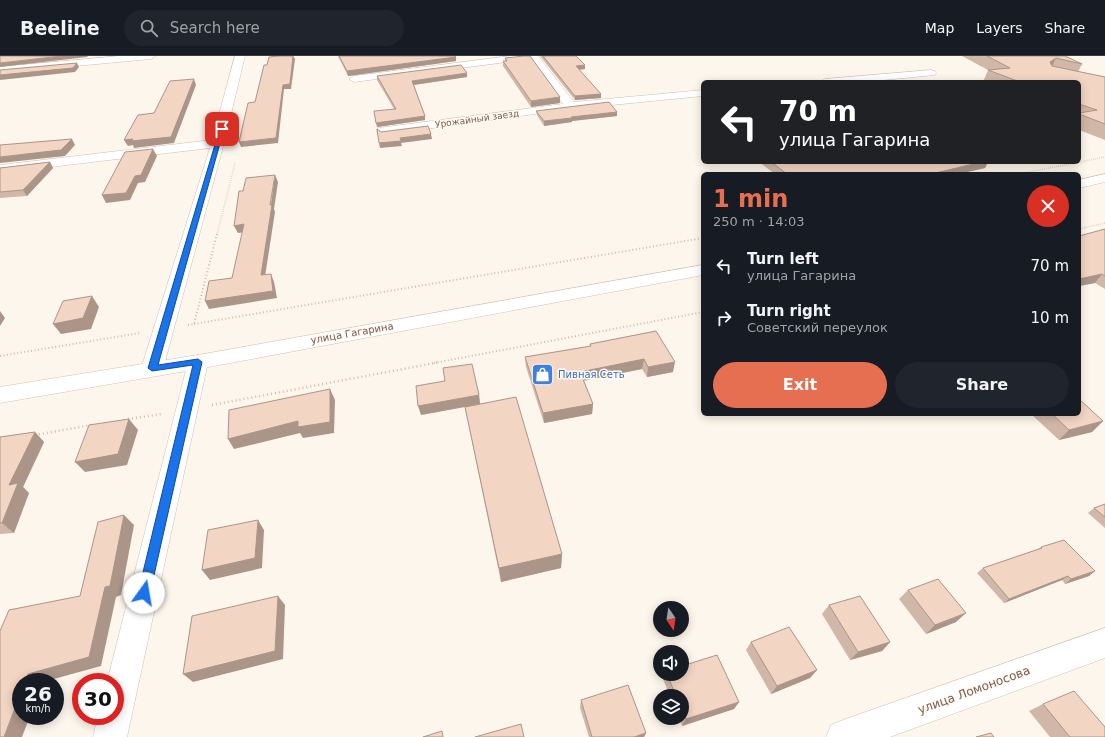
<!DOCTYPE html>
<meta charset="utf-8">
<style>
:root{--surface:#171b24;--page:#20242c;--text:#f1f3f6;--muted:#9ea1a6;--line:#363941;--accent:#e76f51}
body{margin:0;font-family:"DejaVu Sans",sans-serif;background:var(--page);color:var(--text);height:100vh;display:flex;flex-direction:column;font-size:15px;white-space:nowrap}
*{box-sizing:border-box;margin:0}
p{font-size:13px;color:var(--muted)}
.icon{flex:none;width:22px;height:22px;fill:none;stroke:currentColor;stroke-width:2;stroke-linecap:round;stroke-linejoin:round}
.map{position:relative;flex:1;overflow:hidden}
.side{position:absolute;left:701px;top:116px;width:380px;height:244px;display:flex;flex-direction:column;background:var(--surface);border-radius:6px;box-shadow:0 2px 10px #0003}
.side>*{flex:none}
.hud{position:absolute;left:701px;top:24px;width:380px;height:84px;border-radius:6px;box-shadow:0 2px 10px #0003;background:#202124;color:#fff;overflow:hidden}
.needle{width:26px;rotate:167deg}
.fabs{position:absolute;left:653px;top:545px;display:grid;gap:8px}
.fabs a{display:grid;place-items:center;width:36px;height:36px;border-radius:50%;background:var(--surface);box-shadow:0 2px 10px #0003;font-size:20px}
.speed{position:absolute;left:12px;top:617px;display:flex;gap:8px;font-size:20px;font-weight:700;text-align:center}
.speed>*{display:grid;place-content:center;width:52px;height:52px;border-radius:50%;background:var(--surface);box-shadow:0 2px 10px #0003;line-height:1}
.speed small{font-size:10px;font-weight:400}
.speed .limit{border:6px solid #d22;background:#fff;color:#111}
.pin{position:absolute;display:grid;place-items:center;width:34px;height:34px;color:#fff;margin:-17px;border-radius:8px;box-shadow:0 2px 6px #0006}
.me{position:absolute;width:44px;margin:-22px;rotate:13deg;stroke-linejoin:round;filter:drop-shadow(0 0 3px #0008)}
.turn{display:flex;align-items:center;gap:14px;height:84px;padding:0 12px;font-size:18px}
.turn .icon{width:52px;height:52px;stroke-width:2.5}
.turn b{display:block;font-size:28px;line-height:34px}
.round{display:grid;place-items:center;flex:none;width:42px;height:42px;border-radius:21px;background:var(--page)}
.summary{display:flex;align-items:center;justify-content:space-between;height:68px;padding:0 12px}
h1{font-size:24px;font-weight:800;line-height:30px;color:var(--accent)}
.button{display:flex;gap:8px;margin-top:auto;padding:8px 12px}
.button a{flex:1;height:46px;border-radius:24px;background:var(--accent);color:#fff;font-size:16px;font-weight:800;line-height:46px;text-align:center}
.button a+a{background:var(--page);color:var(--text)}
ul{padding:0;list-style:none}
li{display:flex;align-items:center;gap:12px;height:52px;padding:0 12px}
li div{flex:1}
li b{display:block;font-size:15px}
li em{font-style:normal}
header{display:flex;align-items:center;gap:24px;box-sizing:border-box;height:56px;padding:0 20px;background:var(--surface);border-bottom:1px solid var(--line)}
header strong{font-size:19px}
nav{display:flex;gap:22px;margin-inline-start:auto;font-size:14px}
.search{width:280px;height:36px;background:var(--page);display:flex;align-items:center;gap:10px;box-sizing:border-box;padding:0 14px;border-radius:22px;color:var(--muted);font-size:15px}
.map>svg:first-child{display:block}
.lines{fill:none;stroke-linecap:round;stroke-linejoin:round}
.street-casing{stroke:#d1beb0;stroke-width:1}
.secondary-casing{stroke:#d6c0b0;stroke-width:1}
.path-far2{stroke:#d9b8a5;stroke-width:1.5;stroke-dasharray:0.5 1.5;stroke-linecap:butt}
.path-far1{stroke:#d9b8a5;stroke-width:2;stroke-dasharray:1 2.5;stroke-linecap:butt}
.path{stroke:#d9b8a5;stroke-width:2.5;stroke-dasharray:1 3;stroke-linecap:butt}
.street{fill:#fff;fill-rule:evenodd}
.secondary{fill:#fff;fill-rule:evenodd}
.wall{fill:#d1b7a8}
.shaded-wall{fill:#aa9588}
.building{fill:#f3d5c3;stroke:#aa9588}
.route{fill:#1a73e8;stroke:#114b97}
.labels{text-anchor:middle;dominant-baseline:central;stroke-width:3;stroke-linejoin:round;paint-order:stroke}
.far-street-label{font-size:9px;fill:#7a5c4d;stroke:#fffaf3}
.street-label{font-size:10px;fill:#7a5c4d;stroke:#fffaf3}
.shop-label{font-size:10px;fill:#366cbe;stroke:#fffaf3;text-anchor:start}
.near-street-label{font-size:12px;fill:#7a5c4d;stroke:#fffaf3}
</style>
<header>
<strong>Beeline</strong>
<div class="search"><svg class="icon" aria-label="search" viewBox="0 0 24 24"><circle cx="10" cy="10" r="6"/><path d="M15 15l6 6"/></svg>Search here</div>
<nav><a>Map</a><a>Layers</a><a>Share</a></nav>
</header>
<div class="map">
<svg width="1105" height="681" viewBox="0 0 1105 681">
<rect width="100%" height="100%" fill="#fdf6ec"/>
<g class="lines">
<defs>
<g id="street">
<polygon points="119,0 156,0 151,3 0,17 0,11"/>
<polygon points="235,0 245,0 224,87 163,313 159,318 152,320 145,318 141,313 210,92 0,117 0,109 212,84"/>
<polygon points="510,0 538,0 574,46 703,34 703,40 571,53 382,79 376,75 378,72 563,48 530,3 354,26 349,23 354,20"/>
<polygon points="931,14 935,15 936,17 935,19 863,26 820,26 825,23"/>
<polygon points="198,299 205,301 208,306 127,681 93,681 98,660 115,660 115,626 107,626 188,306 191,301"/>
<polygon points="1105,572 1105,602 890,681 826,681 831,669 843,664"/>
</g>
<g id="secondary">
<polygon points="1105,118 1105,126 1079,132 1079,124"/>
<polygon points="703,209 703,219 198,313 0,347 0,331 198,299"/>
</g>
</defs>
<use href="#street" class="street-casing"/>
<use href="#secondary" class="secondary-casing"/>
<g class="path-far2">
<polyline points="1019,118 1105,101"/>
<polyline points="1079,173 1105,167"/>
<polyline points="217,179 235,107"/>
</g>
<g class="path-far1">
<polyline points="194,268 703,182"/>
<polyline points="188,269 194,268 217,178"/>
<polyline points="0,300 140,277"/>
<polyline points="434,307 703,256"/>
</g>
<g class="path">
<polyline points="212,349 440,306"/>
<polyline points="128,363 162,358"/>
<polyline points="35,379 91,369"/>
</g>
<use href="#street" class="street"/>
<use href="#secondary" class="secondary"/>
</g>
<g class="wall">
<polygon points="338,0 455,0 456,5 348,20"/>
<polygon points="540,0 576,0 585,13 579,14 601,38 601,42 575,44"/>
<polygon points="962,0 1065,0 1082,8 1078,16 1105,21 1105,84 1079,74 1079,26 983,26 988,14"/>
<polygon points="505,2 560,47 531,51 503,10 503,5 505,5"/>
<polygon points="377,20 467,21 414,29 425,60 425,64 377,71 394,53 377,24"/>
<polygon points="536,55 617,60 572,65 572,66 544,70 537,59"/>
<polygon points="50,106 53,112 27,140 0,142 0,112"/>
<polygon points="759,106 988,106 985,112 958,118 775,118"/>
<polygon points="1105,173 1105,233 1095,227 1079,230 1079,180"/>
<polygon points="656,275 673,316 647,321 642,313 584,325 593,348 592,358 544,367 526,311 525,301 590,290 590,288"/>
<polygon points="479,339 480,348 562,498 561,512 501,526 468,366 465,351 421,359"/>
<polygon points="1031,358 1079,358 1103,365 1092,376 1059,384"/>
<polygon points="35,376 44,386 23,431 29,437 14,477 0,478 0,381"/>
<polygon points="1105,448 1105,472 1088,457 1094,452"/>
<polygon points="1041,491 1095,515 1089,520 1065,528 1062,524 1004,547 977,517 983,512 1038,493"/>
<polygon points="908,534 956,566 926,578 899,543"/>
<polygon points="829,549 890,586 882,595 850,604 822,558"/>
<polygon points="751,586 817,614 810,622 771,638 746,594"/>
<polygon points="665,618 682,618 739,646 734,653 682,670 679,662 682,662 682,640 670,640 663,623"/>
<polygon points="581,644 646,677 644,681 589,681 580,652"/>
<polygon points="1043,648 1105,681 1050,681 1029,655"/>
</g>
<g class="shaded-wall">
<polygon points="62,0 88,0 87,1 0,11 0,7"/>
<polygon points="293,0 295,3 291,33 284,33 278,87 241,91 239,86 283,29"/>
<polygon points="456,1 456,5 348,20 347,15"/>
<polygon points="1056,2 1050,14 1050,6"/>
<polygon points="77,7 79,11 75,16 0,24 0,19"/>
<polygon points="585,9 585,13 576,14 576,10"/>
<polygon points="467,17 467,21 413,29 412,25"/>
<polygon points="194,23 196,29 174,87 134,92 133,89 128,90 124,84"/>
<polygon points="601,38 601,42 575,44 575,40"/>
<polygon points="560,41 560,47 531,51 531,45"/>
<polygon points="617,56 617,60 572,65 572,66 544,70 544,65 571,61"/>
<polygon points="425,60 425,64 377,71 376,67"/>
<polygon points="431,78 432,83 401,87 402,90 380,92 379,87 400,82"/>
<polygon points="72,83 75,89 65,100 0,107 0,101"/>
<polygon points="153,93 157,100 145,126 138,127 130,144 106,147 102,139 135,120"/>
<polygon points="50,106 53,112 27,140 23,134"/>
<polygon points="982,106 988,106 985,112 958,118 931,118"/>
<polygon points="275,119 278,126 274,153 275,156 264,227 261,219"/>
<polygon points="244,168 247,176 238,177 234,170"/>
<polygon points="271,218 274,226 277,242 209,253 205,245"/>
<polygon points="1102,218 1095,227 1079,230 1079,223"/>
<polygon points="92,240 99,251 91,273 61,278 53,268"/>
<polygon points="0,255 5,262 0,270"/>
<polygon points="644,303 642,313 580,325 580,316"/>
<polygon points="675,306 673,316 647,321 648,311"/>
<polygon points="330,333 335,344 334,377 303,382 300,377 234,393 228,383"/>
<polygon points="479,339 480,348 421,359 418,350"/>
<polygon points="593,348 592,358 544,367 543,357"/>
<polygon points="129,363 138,374 127,409 85,416 75,406"/>
<polygon points="1103,365 1092,376 1059,384 1069,374"/>
<polygon points="35,376 44,386 23,431 29,437 14,477 2,467 9,429"/>
<polygon points="124,459 134,469 121,539 116,541 101,610 43,626 25,626 28,618 105,531"/>
<polygon points="258,464 264,474 262,512 210,524 202,514"/>
<polygon points="562,498 561,512 501,526 499,512"/>
<polygon points="1095,515 1089,520 1065,528 1071,523"/>
<polygon points="1068,520 1062,524 1004,547 1009,543"/>
<polygon points="278,540 285,549 283,603 193,626 183,618"/>
<polygon points="966,557 956,566 926,578 935,569"/>
<polygon points="890,586 882,595 850,604 858,596"/>
<polygon points="817,614 810,622 771,638 777,630"/>
<polygon points="21,636 21,660 30,660 22,681 4,681"/>
<polygon points="739,646 734,653 682,670 686,663"/>
<polygon points="646,677 644,681 634,681"/>
</g>
<g class="building">
<polygon points="0,0 62,0 0,7"/>
<polygon points="279,0 293,0 290,28 283,29 276,82 239,86 248,47 255,46 264,9 267,9 269,1"/>
<polygon points="339,0 455,0 456,1 347,15"/>
<polygon points="524,0 530,0 560,41 531,45 503,5 507,5 505,2"/>
<polygon points="543,0 576,0 585,9 576,10 601,38 575,40"/>
<polygon points="987,0 1065,0 1082,8 1056,2 1050,6 1052,10 1105,21 1105,68 1079,58 1079,57 1097,54 1079,48 1079,26 1020,26 988,14 1010,12"/>
<polygon points="77,7 73,12 0,19 0,14"/>
<polygon points="461,9 467,17 412,25 425,60 376,67 374,55 396,53 377,20"/>
<polygon points="194,23 171,81 131,85 133,83 124,84 138,59 154,57 170,25"/>
<polygon points="609,46 617,56 571,61 572,62 544,65 536,55"/>
<polygon points="428,70 431,78 400,82 401,85 379,87 377,73 381,76"/>
<polygon points="72,83 61,94 0,101 0,89"/>
<polygon points="153,93 141,119 135,120 126,137 102,139 125,96"/>
<polygon points="50,106 23,134 0,136 0,112"/>
<polygon points="771,106 982,106 931,118 787,118"/>
<polygon points="275,119 270,149 272,149 261,219 271,218 273,235 205,245 209,225 232,222 244,168 234,170 239,135 243,135 246,122"/>
<polygon points="1105,173 1105,220 1102,218 1079,223 1079,180"/>
<polygon points="92,240 83,262 53,268 63,245"/>
<polygon points="656,275 675,306 648,311 644,303 580,316 593,348 543,357 525,301 591,290 590,288"/>
<polygon points="472,308 479,339 418,350 416,330 445,325 443,312"/>
<polygon points="330,333 330,366 298,371 298,365 228,383 229,354"/>
<polygon points="516,341 562,498 499,512 465,351"/>
<polygon points="1079,343 1103,365 1069,374 1052,358 1079,358"/>
<polygon points="129,363 118,398 75,406 89,369"/>
<polygon points="35,376 9,429 18,427 2,467 0,467 0,381"/>
<polygon points="1105,448 1105,461 1094,452"/>
<polygon points="124,459 110,530 105,531 89,601 28,618 25,626 21,626 21,636 4,681 0,681 0,575 9,554 80,540 98,466"/>
<polygon points="258,464 255,502 202,514 208,474"/>
<polygon points="1064,484 1095,515 1071,523 1068,520 1009,543 983,512 1042,492 1041,491"/>
<polygon points="938,523 966,557 935,569 908,534"/>
<polygon points="278,540 275,595 183,618 192,560"/>
<polygon points="860,540 890,586 858,596 829,549"/>
<polygon points="789,571 817,614 777,630 751,586"/>
<polygon points="717,599 739,646 686,663 682,654 682,640 676,640 667,618 682,618 682,610"/>
<polygon points="628,629 646,677 634,681 592,681 581,644"/>
<polygon points="1074,635 1105,671 1105,681 1070,681 1043,648"/>
<polygon points="521,668 524,681 475,681"/>
<polygon points="442,675 443,681 423,681"/>
<polygon points="991,677 994,681 976,681"/>
</g>
<polygon class="route" points="220,72 224,73 158,309 198,303 202,306 150,537 148,541 144,542 139,541 138,537 193,309 152,315 148,312"/>
<defs>
<symbol id="shop-square" viewBox="-11 -11 22 22"><rect x="-9" y="-9" width="18" height="18" rx="4" fill="#3f7fe0" stroke="#fffaf3"/><path d="M-5-2.5h2.3a2.7 3.5 0 0 1 5.4 0H5L5.5 6h-11ZM-1.5-2.5h3a1.5 2.3 0 0 0-3 0Z" fill="#fff"/></symbol>
</defs>
<g fill-rule="evenodd">
<use href="#shop-square" x="530" y="306" width="25" height="25"/>
</g>
<g class="labels">
<g class="far-street-label">
<text transform="translate(477 63) rotate(-8)">Урожайный заезд</text>
</g>
<g class="street-label">
<text transform="translate(352 277) rotate(-10)">улица Гагарина</text>
</g>
<g class="shop-label">
<text x="558" y="318">Пивная Сеть</text>
</g>
<g class="near-street-label">
<text transform="translate(974 634) rotate(-20)">улица Ломоносова</text>
</g>
</g>
</svg>
<div class="fabs">
<a><svg class="needle" viewBox="-14 -14 28 28"><path d="M0-13l5 13h-10z" fill="#e53935"/><path d="M0 13l5-13h-10z" fill="#9ea1a6"/></svg></a>
<a><svg class="icon" aria-label="sound" viewBox="0 0 24 24"><path d="M4 9h4l5-4v14l-5-4H4zM17 9q2 3 0 6"/></svg></a>
<a><svg class="icon" aria-label="layers" viewBox="0 0 24 24"><path d="M12 4l9 5-9 5-9-5zM3 14l9 5 9-5"/></svg></a>
</div>
<div class="speed"><div>26<small>km/h</small></div><div class="limit">30</div></div>
<div class="pin" style="left:222px;top:73px;background:#d93025"><svg class="icon" aria-label="arrive" viewBox="0 0 24 24"><path d="M6 21V4h12l-3 4 3 4H6"/></svg></div>
<svg class="me" style="left:144px;top:537px" viewBox="-20 -20 40 40"><circle r="19" fill="#fff"/><path d="M0-13L10 11 0 6-10 11z" fill="#1a73e8"/></svg>
<div class="hud">
<div class="turn"><svg class="icon" aria-label="left" viewBox="0 0 24 24"><path d="M17 20v-9H6M10 6l-5 5 5 5"/></svg><div><b>70 m</b>улица Гагарина</div></div>
</div>
<section class="side">
<div class="summary"><div><h1>1 min</h1><p>250 m · 14:03</p></div><a class="round" style="background:#d93025;color:#fff"><svg class="icon" aria-label="close" viewBox="0 0 24 24"><path d="M6 6l12 12M18 6L6 18"/></svg></a></div>
<ul>
<li><svg class="icon" aria-label="left" viewBox="0 0 24 24"><path d="M17 20v-9H6M10 6l-5 5 5 5"/></svg><div><b>Turn left</b><p>улица Гагарина</p></div><em>70 m</em></li>
<li><svg class="icon" aria-label="right" viewBox="0 0 24 24"><path d="M7 20v-9h11M14 6l5 5-5 5"/></svg><div><b>Turn right</b><p>Советский переулок</p></div><em>10 m</em></li>
</ul>
<div class="button"><a>Exit</a><a>Share</a></div>
</section>
</div>
